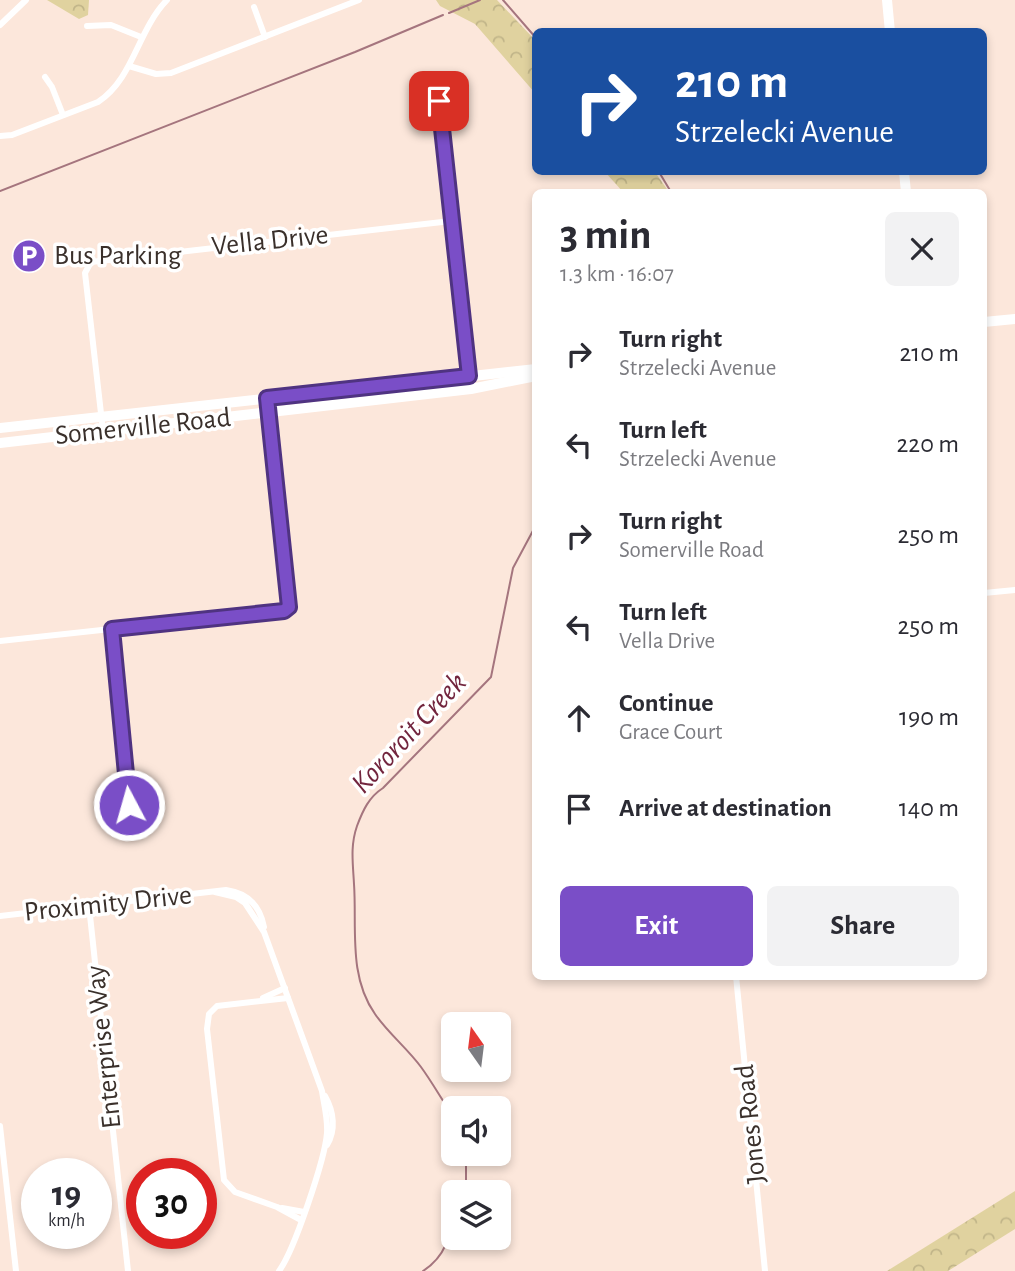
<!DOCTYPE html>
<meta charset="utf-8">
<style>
:root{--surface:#fff;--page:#f2f2f3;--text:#2b2b33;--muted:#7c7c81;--accent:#7a4ec7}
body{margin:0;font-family:"Alegreya Sans",sans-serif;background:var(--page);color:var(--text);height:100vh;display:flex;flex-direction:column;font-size:26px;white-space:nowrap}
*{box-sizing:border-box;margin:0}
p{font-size:23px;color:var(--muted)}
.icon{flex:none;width:38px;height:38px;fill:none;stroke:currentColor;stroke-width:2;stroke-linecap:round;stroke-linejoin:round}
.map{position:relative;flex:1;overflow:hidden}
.side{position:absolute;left:532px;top:189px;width:455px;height:791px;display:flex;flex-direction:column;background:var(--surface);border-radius:10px;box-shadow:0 4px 10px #0003}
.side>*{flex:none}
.guide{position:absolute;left:532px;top:28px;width:455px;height:147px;border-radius:10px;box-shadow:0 4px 10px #0003;background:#1a4fa0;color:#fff;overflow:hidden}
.needle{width:46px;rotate:346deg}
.fabs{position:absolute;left:441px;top:1012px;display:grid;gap:14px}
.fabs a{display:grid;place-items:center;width:70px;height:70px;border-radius:10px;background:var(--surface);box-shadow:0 4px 10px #0003;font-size:35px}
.speed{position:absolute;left:21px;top:1158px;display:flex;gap:14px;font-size:35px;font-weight:700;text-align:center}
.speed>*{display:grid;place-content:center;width:91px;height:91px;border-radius:50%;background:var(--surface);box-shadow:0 4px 10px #0003;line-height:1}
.speed small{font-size:18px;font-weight:400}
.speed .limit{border:10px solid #d22;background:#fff;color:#111}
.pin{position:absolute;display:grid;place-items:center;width:60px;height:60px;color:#fff;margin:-30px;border-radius:14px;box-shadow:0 4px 10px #0006}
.me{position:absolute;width:77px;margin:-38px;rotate:354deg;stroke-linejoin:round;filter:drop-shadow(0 0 5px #0008)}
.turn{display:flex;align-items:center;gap:24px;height:147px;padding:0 28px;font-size:32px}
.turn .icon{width:91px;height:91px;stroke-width:2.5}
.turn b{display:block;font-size:49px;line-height:60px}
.round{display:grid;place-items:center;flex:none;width:74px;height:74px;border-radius:10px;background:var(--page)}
.headline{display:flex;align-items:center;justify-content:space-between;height:119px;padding:0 28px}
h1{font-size:42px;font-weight:700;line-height:52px}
.cta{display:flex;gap:14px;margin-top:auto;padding:14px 28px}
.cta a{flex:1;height:80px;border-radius:10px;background:var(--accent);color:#fff;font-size:28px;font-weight:700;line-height:80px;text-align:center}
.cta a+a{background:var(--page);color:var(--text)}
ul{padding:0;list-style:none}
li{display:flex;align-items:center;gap:21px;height:91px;padding:0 28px}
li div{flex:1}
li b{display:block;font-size:26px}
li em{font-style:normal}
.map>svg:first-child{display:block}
.park{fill:url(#park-crowns)}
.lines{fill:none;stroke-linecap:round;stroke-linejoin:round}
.stream{stroke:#a5757e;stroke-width:2}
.street{stroke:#fff;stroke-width:6}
.primary{stroke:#fff;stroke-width:10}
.route-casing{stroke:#4f3381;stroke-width:18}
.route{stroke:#7a4ec7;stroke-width:12}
.labels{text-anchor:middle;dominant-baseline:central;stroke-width:7;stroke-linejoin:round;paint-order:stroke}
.street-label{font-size:28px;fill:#3a302b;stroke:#fff}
.poi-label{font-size:28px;fill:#3a302b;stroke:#fff;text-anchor:start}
.water-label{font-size:30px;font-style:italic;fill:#72253e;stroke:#fff}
</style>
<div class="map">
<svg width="1015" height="1271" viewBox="0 0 1015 1271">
<defs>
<pattern id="park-crowns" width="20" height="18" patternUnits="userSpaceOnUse" patternTransform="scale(1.75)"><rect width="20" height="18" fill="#e0d29f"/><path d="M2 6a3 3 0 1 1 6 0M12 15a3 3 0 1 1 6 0" fill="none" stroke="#c1b589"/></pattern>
</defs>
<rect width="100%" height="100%" fill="#fce7db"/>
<g class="park">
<polygon points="47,0 89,0 88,15 79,19"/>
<polygon points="436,0 497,0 535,40 535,93 475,24 440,6"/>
<polygon points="605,172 655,172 669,192 623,192"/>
<polygon points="1015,1191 1015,1229 948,1271 887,1271"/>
</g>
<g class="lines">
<g class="stream">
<polyline points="503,0 536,38"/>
<polyline points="449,13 480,0"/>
<polyline points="659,172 671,192"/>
<polyline points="0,191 355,52 443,15"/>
<path d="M453,1116C442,1100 432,1082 421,1067C407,1048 388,1033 375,1014C348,976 357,927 354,884C353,864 350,846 357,826C363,810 369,797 383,788L491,677L513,568L536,525"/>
<polyline points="461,1192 466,1181 466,1153"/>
<path d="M423,1271C446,1256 450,1237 453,1211"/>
</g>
<g class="street">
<polyline points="254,7 265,37"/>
<polyline points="0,25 26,0"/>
<polyline points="87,26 111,25 141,37"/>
<polyline points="129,66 156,74 171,73 359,0"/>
<polyline points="45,77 52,87 63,115"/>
<polyline points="439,101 471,389"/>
<path d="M0,136L12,135L98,102C134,78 137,31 167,0"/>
<polyline points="103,431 85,273 91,262 451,221"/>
<polyline points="984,593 1015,590"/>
<polyline points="112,629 129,805"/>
<polyline points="0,641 286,610 289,602 267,398"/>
<path d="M215,892L236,897L245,903L264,932L322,1091C324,1105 328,1119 327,1133C325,1159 294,1251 279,1271"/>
<polyline points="89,906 128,1271"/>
<path d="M0,916L226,890C248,893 260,906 264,927"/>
<polyline points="736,976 765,1271"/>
<polyline points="263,998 285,988"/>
<polyline points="288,998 217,1006 209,1014 207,1029 224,1180 235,1192 277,1207 301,1220"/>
<path d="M325,1096C334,1112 336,1130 327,1145"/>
<polyline points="0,1126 16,1271"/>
<polyline points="282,1208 304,1212"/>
</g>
<g class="primary">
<polyline points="887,0 890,32"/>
<polyline points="904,172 906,192"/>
<polyline points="984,322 1015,319"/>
<polyline points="0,428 536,369"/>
<polyline points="0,443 471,389 536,376"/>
</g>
</g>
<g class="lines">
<defs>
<polyline id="route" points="129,805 112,629 284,611 289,607 267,398 469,376 439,101"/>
</defs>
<use href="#route" class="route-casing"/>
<use href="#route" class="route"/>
</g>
<defs>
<symbol id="parking-disc" viewBox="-11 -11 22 22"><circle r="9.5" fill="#7a4ec7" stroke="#fff"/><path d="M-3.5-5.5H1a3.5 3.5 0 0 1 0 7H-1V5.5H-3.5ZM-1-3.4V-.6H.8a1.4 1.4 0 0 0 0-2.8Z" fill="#fff"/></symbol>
</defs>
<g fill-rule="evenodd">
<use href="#parking-disc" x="10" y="237" width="38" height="38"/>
</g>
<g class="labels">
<g class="street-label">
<text transform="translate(270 241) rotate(-6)">Vella Drive</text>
<text transform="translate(143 427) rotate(-6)">Somerville Road</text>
<text transform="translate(108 904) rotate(-6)">Proximity Drive</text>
<text transform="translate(104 1047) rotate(-96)">Enterprise Way</text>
<text transform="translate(751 1124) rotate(-96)">Jones Road</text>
</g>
<g class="poi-label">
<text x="54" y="256">Bus Parking</text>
</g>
<g class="water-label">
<text transform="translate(409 733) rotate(-47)">Kororoit Creek</text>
</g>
</g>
</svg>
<div class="fabs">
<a><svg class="needle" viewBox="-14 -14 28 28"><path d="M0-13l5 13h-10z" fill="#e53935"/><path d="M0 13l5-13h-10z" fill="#7c7c81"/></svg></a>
<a><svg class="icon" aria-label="sound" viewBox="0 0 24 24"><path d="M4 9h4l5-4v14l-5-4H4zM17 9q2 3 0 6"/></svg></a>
<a><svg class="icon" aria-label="layers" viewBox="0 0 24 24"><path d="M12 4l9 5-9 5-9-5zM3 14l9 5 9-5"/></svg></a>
</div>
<div class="speed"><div>19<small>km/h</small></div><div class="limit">30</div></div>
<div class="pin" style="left:439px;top:101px;background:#d93025"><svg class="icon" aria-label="arrive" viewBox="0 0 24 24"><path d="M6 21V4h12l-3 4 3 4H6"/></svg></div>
<svg class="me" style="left:129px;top:805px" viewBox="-20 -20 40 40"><circle r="17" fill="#7a4ec7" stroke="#fff" stroke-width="3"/><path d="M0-11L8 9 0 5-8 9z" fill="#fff"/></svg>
<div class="guide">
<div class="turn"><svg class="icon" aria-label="right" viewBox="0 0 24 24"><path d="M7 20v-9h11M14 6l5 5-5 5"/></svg><div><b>210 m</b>Strzelecki Avenue</div></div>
</div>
<section class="side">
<div class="headline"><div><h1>3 min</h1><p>1.3 km · 16:07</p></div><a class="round"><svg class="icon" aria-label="close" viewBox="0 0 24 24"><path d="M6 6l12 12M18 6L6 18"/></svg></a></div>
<ul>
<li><svg class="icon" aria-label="right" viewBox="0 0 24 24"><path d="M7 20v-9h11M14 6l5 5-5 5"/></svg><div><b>Turn right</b><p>Strzelecki Avenue</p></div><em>210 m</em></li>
<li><svg class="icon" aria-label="left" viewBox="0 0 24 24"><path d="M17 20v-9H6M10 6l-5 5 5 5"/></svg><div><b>Turn left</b><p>Strzelecki Avenue</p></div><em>220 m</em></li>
<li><svg class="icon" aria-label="right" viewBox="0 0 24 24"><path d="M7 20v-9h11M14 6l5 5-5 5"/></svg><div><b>Turn right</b><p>Somerville Road</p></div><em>250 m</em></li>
<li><svg class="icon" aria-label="left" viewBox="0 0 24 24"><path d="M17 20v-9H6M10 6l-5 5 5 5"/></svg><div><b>Turn left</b><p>Vella Drive</p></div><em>250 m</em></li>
<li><svg class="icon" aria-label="ahead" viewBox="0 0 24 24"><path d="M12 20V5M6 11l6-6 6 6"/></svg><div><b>Continue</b><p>Grace Court</p></div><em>190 m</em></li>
<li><svg class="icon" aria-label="arrive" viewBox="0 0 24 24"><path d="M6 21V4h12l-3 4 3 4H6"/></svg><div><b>Arrive at destination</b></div><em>140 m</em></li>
</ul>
<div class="cta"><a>Exit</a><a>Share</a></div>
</section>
</div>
